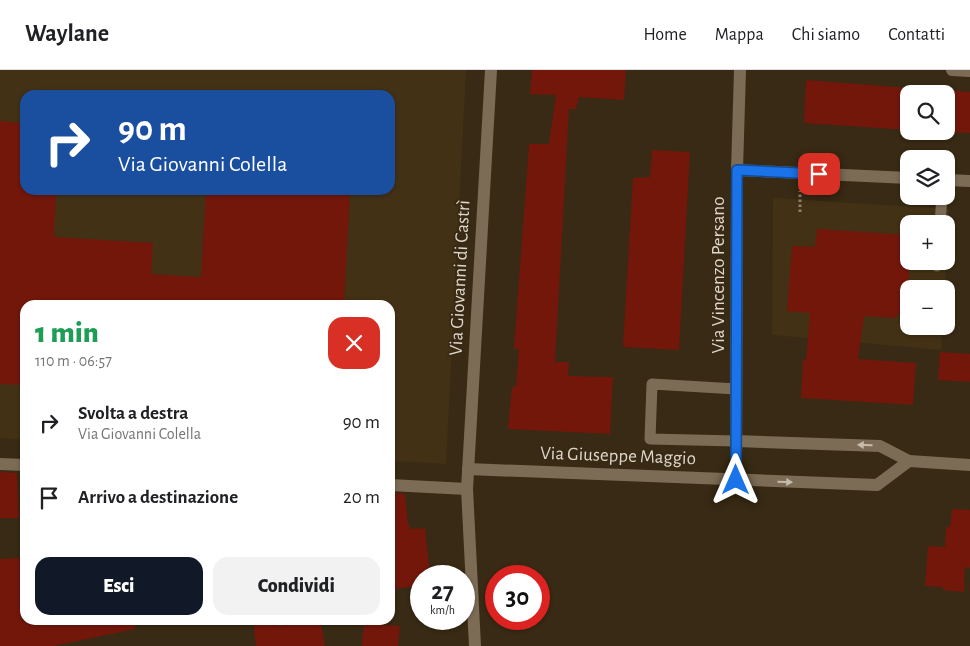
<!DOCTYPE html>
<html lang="it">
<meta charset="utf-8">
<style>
:root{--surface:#fff;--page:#f2f2f2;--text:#202124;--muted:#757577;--line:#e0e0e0;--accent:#111827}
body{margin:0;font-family:"Alegreya Sans",sans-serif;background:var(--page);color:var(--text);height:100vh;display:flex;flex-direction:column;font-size:19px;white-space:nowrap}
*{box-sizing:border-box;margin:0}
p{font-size:16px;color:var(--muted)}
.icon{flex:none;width:28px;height:28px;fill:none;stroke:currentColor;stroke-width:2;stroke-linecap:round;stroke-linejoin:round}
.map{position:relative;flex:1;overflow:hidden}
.sheet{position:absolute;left:20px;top:230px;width:375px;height:325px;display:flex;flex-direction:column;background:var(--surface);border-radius:15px;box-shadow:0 1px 4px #0004}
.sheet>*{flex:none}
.guide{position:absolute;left:20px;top:20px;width:375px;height:105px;border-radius:15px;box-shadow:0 1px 4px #0004;background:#1a4fa0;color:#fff;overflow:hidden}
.fabs{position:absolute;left:900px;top:15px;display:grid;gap:10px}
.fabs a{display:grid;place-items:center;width:55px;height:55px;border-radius:10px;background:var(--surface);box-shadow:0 1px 4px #0004;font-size:25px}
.speed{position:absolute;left:410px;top:495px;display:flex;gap:10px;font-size:25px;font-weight:700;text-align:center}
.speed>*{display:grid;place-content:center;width:65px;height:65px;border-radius:50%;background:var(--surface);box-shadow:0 1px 4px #0004;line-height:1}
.speed small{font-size:12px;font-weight:400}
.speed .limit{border:8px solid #d22;background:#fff;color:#111}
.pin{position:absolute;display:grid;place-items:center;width:42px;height:42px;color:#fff;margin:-21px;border-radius:10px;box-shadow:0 2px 8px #0006}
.me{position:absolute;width:55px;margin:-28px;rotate:0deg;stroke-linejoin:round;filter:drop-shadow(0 0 4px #0008)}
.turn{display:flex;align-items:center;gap:18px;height:105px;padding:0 15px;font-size:22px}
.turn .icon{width:65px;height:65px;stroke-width:2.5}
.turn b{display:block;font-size:35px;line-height:42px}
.round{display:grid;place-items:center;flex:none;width:52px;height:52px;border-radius:15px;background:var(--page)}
.headline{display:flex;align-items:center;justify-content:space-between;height:85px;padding:0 15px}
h1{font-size:30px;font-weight:800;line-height:38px;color:#1e9e55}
.cta{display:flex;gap:10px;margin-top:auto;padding:10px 15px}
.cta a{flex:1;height:58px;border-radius:15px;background:var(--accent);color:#fff;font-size:20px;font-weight:800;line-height:58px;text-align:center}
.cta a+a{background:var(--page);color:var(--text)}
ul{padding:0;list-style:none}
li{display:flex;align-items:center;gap:15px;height:75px;padding:0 15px}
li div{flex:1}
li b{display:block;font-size:19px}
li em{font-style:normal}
header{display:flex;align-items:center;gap:30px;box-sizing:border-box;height:70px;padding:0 25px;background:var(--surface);border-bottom:1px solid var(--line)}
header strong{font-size:24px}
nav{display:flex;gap:28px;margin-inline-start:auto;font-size:18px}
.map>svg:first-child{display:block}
.built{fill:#433115;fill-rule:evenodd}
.building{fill:#73170b}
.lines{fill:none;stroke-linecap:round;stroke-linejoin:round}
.path{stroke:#8d8170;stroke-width:3;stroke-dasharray:2.5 2.5;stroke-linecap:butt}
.lane{stroke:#7c6c55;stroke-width:11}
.street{stroke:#7c6c55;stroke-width:12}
.oneway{fill:#c6bcac}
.route-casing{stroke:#114b97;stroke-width:12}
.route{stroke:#1a73e8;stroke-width:9}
.labels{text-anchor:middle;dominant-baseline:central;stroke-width:4;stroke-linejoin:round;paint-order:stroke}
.street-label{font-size:19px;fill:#dfd6c9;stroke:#382a14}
</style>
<header>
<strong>Waylane</strong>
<nav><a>Home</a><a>Mappa</a><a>Chi siamo</a><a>Contatti</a></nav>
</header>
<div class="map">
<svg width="970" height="576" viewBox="0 0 970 576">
<rect width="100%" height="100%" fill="#382a14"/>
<g class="built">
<path d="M0,0H466L446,394L390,391V235H25V370L0,368ZM25,25H390V120H25Z"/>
<polygon points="773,128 949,139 946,190 946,154 909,154 909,191 946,191 945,219 909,219 909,256 942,256 941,280 772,265"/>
</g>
<g class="building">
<polygon points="532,0 626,0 624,30 579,27 576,39 569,39 555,292 569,292 568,306 613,307 610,364 508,359 512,317 516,317 519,279 514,279 529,74 549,74 556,25 530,24"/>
<polygon points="806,10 909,18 909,60 804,53"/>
<polygon points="946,20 970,22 970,63 946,62"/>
<polygon points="0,51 25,53 25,120 56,120 54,167 153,173 151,204 201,207 206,120 350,120 344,235 25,235 25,315 0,314"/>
<polygon points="652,80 690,82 679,280 623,277 633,108 650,107"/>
<polygon points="817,159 909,165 909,246 897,245 896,248 864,246 858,289 916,293 913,335 801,328 803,289 806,290 810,243 787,241 792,176 815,177"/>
<polygon points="940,282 970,284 970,312 938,310"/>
<polygon points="0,402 17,403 19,448 0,448"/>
<polygon points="390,423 405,424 408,455 410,455 410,459 425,458 430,506 421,506 421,515 395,519 393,505 390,505"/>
<polygon points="952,439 970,440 970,498 965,497 964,522 943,520 943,517 925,516 928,476 945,477 946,457 950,457"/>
<polygon points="22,488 22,550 134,550 135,559 54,576 0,576 0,489"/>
<polygon points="253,550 278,550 279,556 311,550 313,554 321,553 325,576 256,576"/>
<polygon points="364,550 383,550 383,555 400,556 398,576 362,576"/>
</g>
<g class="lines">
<polyline class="path" points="800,142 800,121"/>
<g class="lane">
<polyline points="940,154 942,126"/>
<polyline points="937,196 937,191"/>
<polyline points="736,371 650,369 652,314 736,319"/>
</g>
<g class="street">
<polyline points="952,0 970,1"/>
<polyline points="737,100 909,108"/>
<polyline points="946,110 970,111"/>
<polyline points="736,371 880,376 909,391 970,395"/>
<polyline points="0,394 25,395"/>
<polyline points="468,399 877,415 909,391"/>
<polyline points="736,409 737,100 740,0"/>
<polyline points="390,415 467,419"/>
<polyline points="475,576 467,419 491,0"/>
</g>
</g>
<defs><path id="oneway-solid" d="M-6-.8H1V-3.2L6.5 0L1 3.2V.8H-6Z" transform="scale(1.25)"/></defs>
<g class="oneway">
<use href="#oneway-solid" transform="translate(865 375) rotate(-178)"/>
<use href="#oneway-solid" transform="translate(785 412) rotate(2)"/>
</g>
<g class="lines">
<defs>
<polyline id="route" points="736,410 737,100 819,104"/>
</defs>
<use href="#route" class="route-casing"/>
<use href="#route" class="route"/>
</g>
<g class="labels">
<g class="street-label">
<text transform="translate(718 205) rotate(-90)">Via Vincenzo Persano</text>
<text transform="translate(460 208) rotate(-87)">Via Giovanni di Castrì</text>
<text transform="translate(618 386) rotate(2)">Via Giuseppe Maggio</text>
</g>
</g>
</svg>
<div class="fabs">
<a><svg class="icon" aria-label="search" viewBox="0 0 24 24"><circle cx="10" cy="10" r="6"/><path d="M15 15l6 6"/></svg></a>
<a><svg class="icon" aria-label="layers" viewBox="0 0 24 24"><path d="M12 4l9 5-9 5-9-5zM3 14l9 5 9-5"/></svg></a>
<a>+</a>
<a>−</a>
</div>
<div class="speed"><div>27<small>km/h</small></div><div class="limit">30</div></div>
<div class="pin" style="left:819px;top:104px;background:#d93025"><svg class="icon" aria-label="arrive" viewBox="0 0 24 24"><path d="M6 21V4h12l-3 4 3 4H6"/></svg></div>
<svg class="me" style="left:736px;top:410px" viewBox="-20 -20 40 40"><path d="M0-17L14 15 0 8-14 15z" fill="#1a73e8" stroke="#fff" stroke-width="4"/></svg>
<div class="guide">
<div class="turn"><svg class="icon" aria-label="right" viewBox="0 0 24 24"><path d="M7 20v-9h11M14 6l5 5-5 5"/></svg><div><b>90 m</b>Via Giovanni Colella</div></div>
</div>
<section class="sheet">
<div class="headline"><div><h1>1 min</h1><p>110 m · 06:57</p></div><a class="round" style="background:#d93025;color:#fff"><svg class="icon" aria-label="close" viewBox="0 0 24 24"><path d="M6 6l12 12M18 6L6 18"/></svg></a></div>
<ul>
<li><svg class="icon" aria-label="right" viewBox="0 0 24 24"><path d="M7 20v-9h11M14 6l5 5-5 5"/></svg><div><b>Svolta a destra</b><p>Via Giovanni Colella</p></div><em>90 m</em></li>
<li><svg class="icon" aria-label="arrive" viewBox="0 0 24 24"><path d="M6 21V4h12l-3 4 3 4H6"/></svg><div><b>Arrivo a destinazione</b></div><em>20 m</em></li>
</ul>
<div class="cta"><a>Esci</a><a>Condividi</a></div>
</section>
</div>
